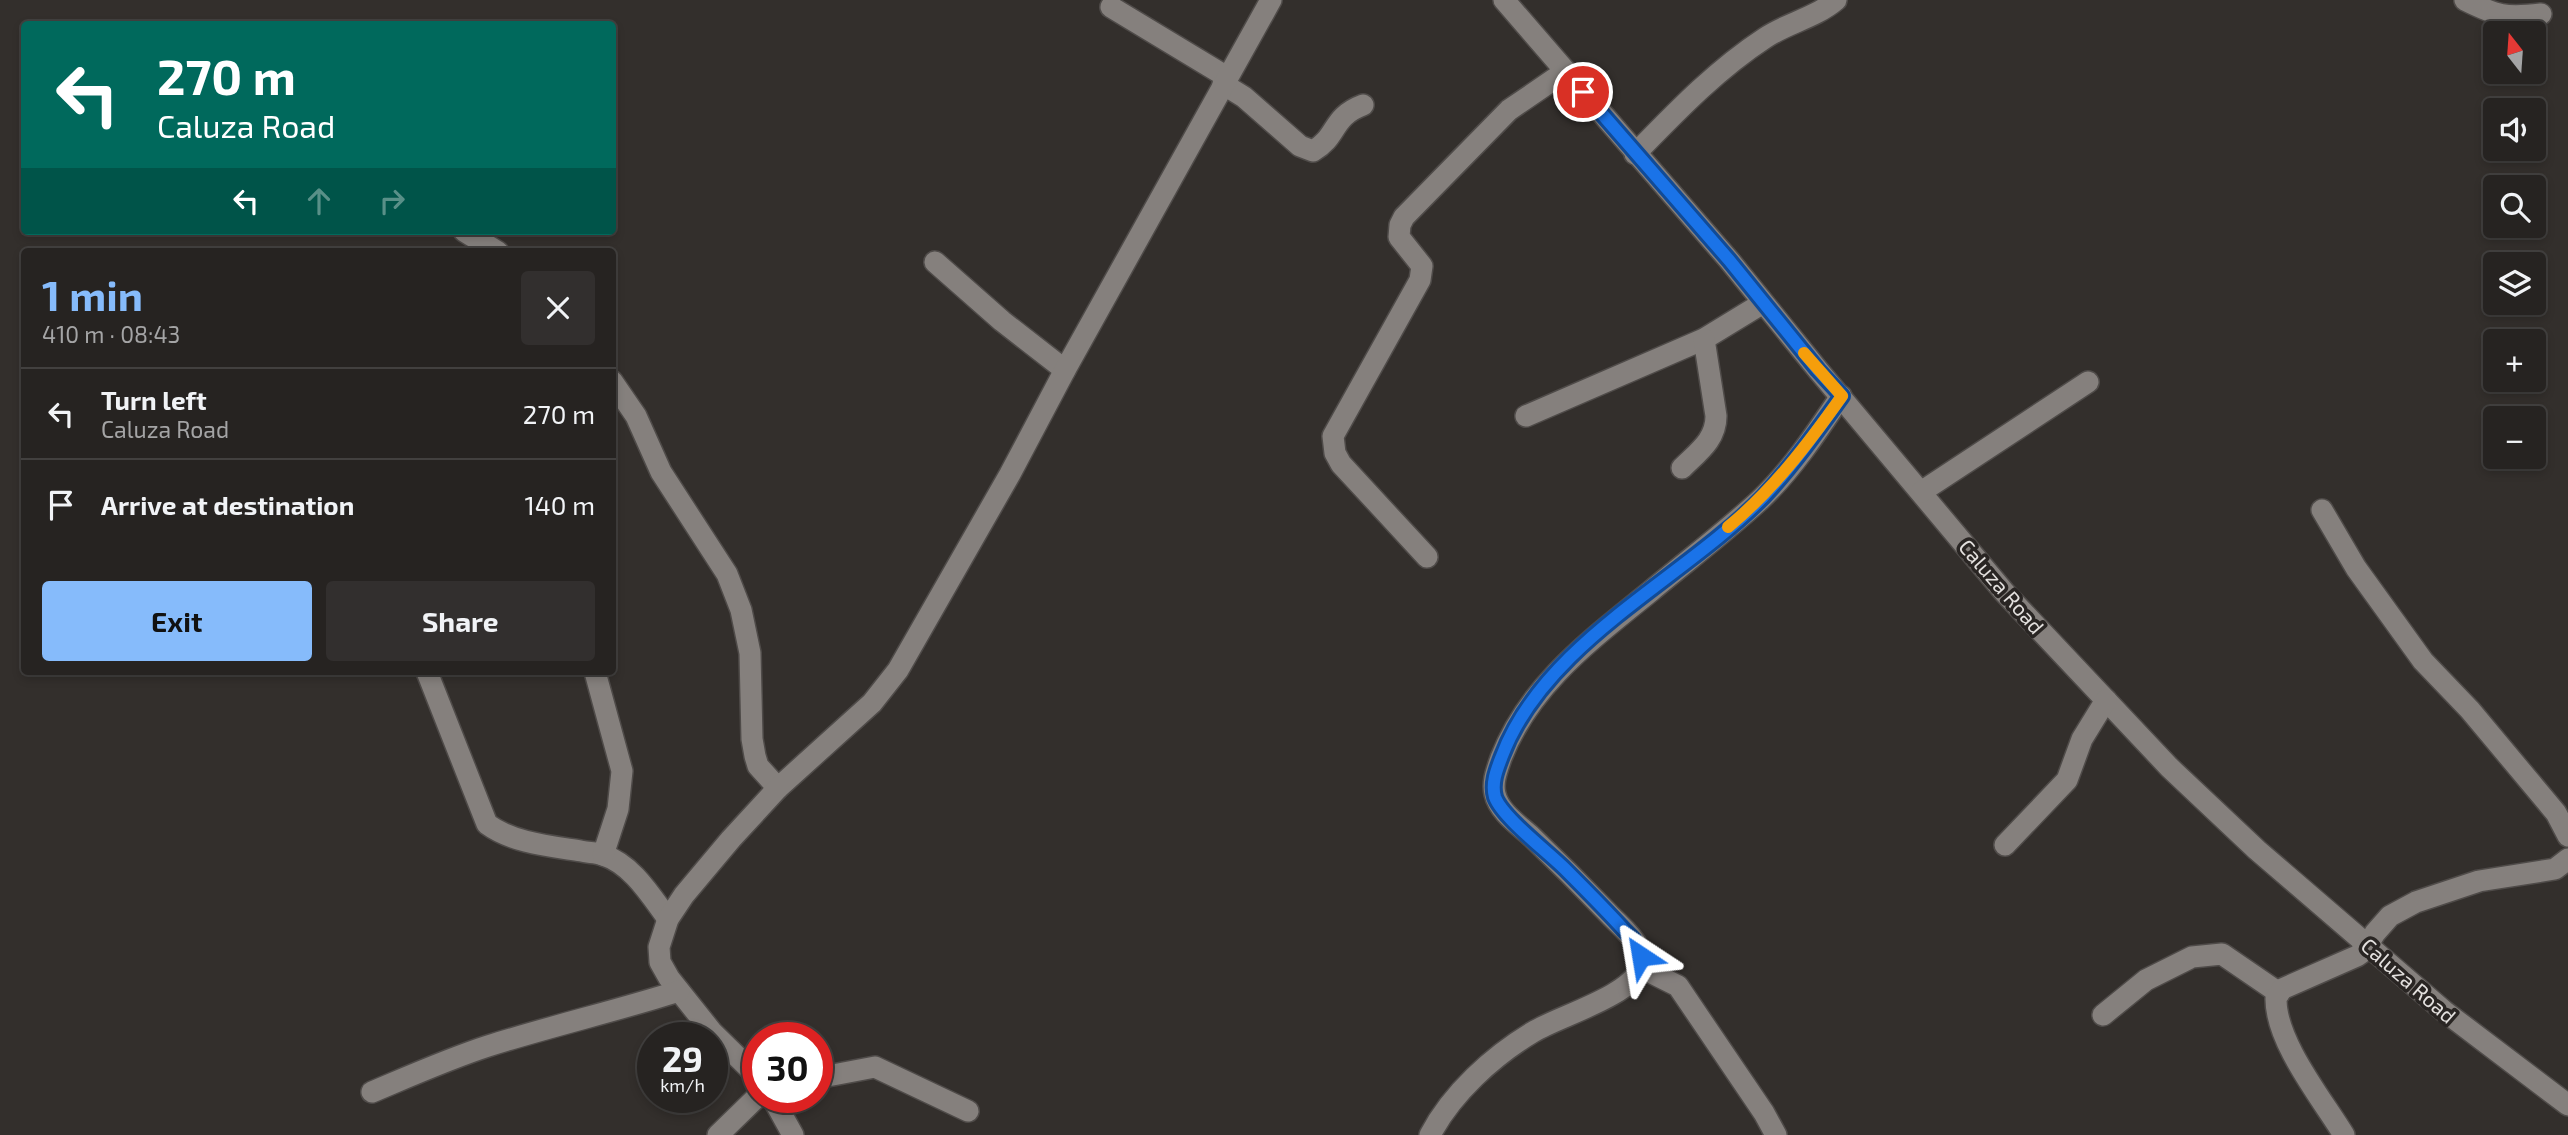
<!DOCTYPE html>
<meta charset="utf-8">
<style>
:root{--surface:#262321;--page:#322f2e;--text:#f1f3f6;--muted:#a4a4a5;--line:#42403f;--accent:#86bbfb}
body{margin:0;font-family:"Exo 2",sans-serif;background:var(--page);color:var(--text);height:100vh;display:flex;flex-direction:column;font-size:26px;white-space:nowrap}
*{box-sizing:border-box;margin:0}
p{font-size:23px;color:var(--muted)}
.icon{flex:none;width:38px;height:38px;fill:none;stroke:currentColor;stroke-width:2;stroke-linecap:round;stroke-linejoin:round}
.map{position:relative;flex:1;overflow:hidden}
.drawer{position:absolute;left:21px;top:248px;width:595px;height:427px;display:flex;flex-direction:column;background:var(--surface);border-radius:7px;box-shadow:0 4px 10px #0003,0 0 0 2px var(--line)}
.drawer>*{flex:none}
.guide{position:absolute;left:21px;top:21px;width:595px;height:214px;border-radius:7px;box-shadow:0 4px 10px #0003,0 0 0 2px var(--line);background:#00695c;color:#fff;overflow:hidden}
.needle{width:46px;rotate:343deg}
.tools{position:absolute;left:2483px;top:21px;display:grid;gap:14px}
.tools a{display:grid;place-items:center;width:63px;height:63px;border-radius:7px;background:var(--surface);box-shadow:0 4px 10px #0003,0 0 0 2px var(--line);font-size:35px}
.speed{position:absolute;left:637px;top:1022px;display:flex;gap:14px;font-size:35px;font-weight:700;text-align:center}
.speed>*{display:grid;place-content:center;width:91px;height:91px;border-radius:50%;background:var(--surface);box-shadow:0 4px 10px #0003,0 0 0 2px var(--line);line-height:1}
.speed small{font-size:18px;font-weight:400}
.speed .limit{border:10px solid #d22;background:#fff;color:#111}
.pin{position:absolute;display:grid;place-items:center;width:60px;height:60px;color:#fff;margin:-30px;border:4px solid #fff;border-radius:50%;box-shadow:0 2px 7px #0007}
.me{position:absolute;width:77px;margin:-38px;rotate:327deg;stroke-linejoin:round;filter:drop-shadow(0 0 5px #0008)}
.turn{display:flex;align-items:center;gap:24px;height:147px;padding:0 21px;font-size:32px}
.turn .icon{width:91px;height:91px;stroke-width:2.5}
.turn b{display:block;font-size:49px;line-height:60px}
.lanes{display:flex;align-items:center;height:66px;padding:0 21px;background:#0003;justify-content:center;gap:35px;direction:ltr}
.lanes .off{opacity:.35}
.round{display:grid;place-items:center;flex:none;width:74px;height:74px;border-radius:7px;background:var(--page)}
.headline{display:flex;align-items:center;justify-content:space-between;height:119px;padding:0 21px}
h1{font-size:42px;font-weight:700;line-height:52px;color:var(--accent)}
.button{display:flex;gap:14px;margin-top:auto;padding:14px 21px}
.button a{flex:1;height:80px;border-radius:7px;background:var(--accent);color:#111;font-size:28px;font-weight:700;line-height:80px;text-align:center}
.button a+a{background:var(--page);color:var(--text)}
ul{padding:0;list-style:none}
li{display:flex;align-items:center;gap:21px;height:91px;padding:0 21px;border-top:2px solid var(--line)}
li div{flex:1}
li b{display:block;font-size:26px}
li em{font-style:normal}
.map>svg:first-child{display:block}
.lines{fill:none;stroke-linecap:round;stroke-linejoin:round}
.minor-casing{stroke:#4f4b49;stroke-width:24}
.minor{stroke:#85807d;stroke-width:21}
.route-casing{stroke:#114b97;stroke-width:18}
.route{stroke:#1a73e8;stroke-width:12}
.slow{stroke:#f59e0b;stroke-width:12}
.labels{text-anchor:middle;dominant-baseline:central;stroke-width:7;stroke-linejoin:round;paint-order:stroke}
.street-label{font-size:21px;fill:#e3e0de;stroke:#292523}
</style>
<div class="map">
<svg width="2568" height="1135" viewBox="0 0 2568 1135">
<rect width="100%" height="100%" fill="#332f2c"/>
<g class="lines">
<defs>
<g id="minor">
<polyline points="1504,0 1729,260 1818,370 2005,593 2169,767 2257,850 2444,1011 2568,1105"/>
<path d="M2465,0C2497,16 2505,18 2541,14"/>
<polyline points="1111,7 1227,77"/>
<path d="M1223,84L1244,97L1300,146L1313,151C1338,137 1331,117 1363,105"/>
<path d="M1635,154C1676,112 1716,70 1765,38C1787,23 1815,18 1836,0"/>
<polyline points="464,231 498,252"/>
<polyline points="935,262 1002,321 1065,370"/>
<polyline points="612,381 636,416 661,472 727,574 741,610 750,653 752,739 755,756 758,766 778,788"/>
<polyline points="1526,416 1704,339 1763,303"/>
<path d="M1682,468C1698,452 1716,440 1716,416L1704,339"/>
<polyline points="1921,492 2088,382"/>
<polyline points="2322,510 2356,568 2423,661 2470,710 2556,813 2568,836"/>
<polyline points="1427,557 1341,464 1335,453 1333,436 1420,280 1422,266 1399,237 1400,225 1404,217 1509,110 1566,71"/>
<path d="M427,672L487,824C513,843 549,846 581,851C588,853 596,852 603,855C632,864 651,896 668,919"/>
<polyline points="595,672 622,771 618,809 603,855"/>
<polyline points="2005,845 2067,780 2082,739 2106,700"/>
<polyline points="1640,967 1678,986 1764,1113 1776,1135"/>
<polyline points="2103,1015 2146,980 2192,957 2222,954 2279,993"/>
<polyline points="758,1077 712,1032 669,978 660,962 659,947 668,919 684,895 731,839 778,788 872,703 898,670 1010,474 1065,370 1271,0"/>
<polyline points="817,1078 875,1067 968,1111"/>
<path d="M372,1092C410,1076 448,1059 488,1046C551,1026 616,1011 679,991"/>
<polyline points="772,1097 793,1135"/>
<polyline points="718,1135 758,1096"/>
<path d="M1430,1135C1452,1093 1493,1056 1533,1032C1559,1016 1631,996 1640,968C1642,961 1641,954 1638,947C1631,933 1617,923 1607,912C1582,886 1557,861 1532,837C1519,825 1499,812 1495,794C1492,782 1497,770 1501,758C1530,684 1591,640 1651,591C1687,561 1725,532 1760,500C1791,471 1817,432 1841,396"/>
<path d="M2344,1135C2322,1099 2275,1041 2276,998L2282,989L2357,956L2364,951L2375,933L2390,916L2416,902L2479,881L2555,869L2568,859"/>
</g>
</defs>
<use href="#minor" class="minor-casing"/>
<use href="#minor" class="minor"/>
</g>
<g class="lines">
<defs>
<path id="route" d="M1583,92L1729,260L1818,370L1842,396C1817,431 1792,466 1763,497C1682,580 1545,642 1502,756C1497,769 1491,783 1495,797C1502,817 1548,852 1565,869C1585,889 1605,909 1624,930L1633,939L1641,956"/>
</defs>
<use href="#route" class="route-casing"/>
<use href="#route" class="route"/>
<path class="slow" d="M1728,527C1773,490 1808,444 1842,396L1804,353"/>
</g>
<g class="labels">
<g class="street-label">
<text transform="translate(2002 586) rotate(49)">Caluza Road</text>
<text transform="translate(2409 980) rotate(41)">Caluza Road</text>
</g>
</g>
</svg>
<div class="tools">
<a><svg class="needle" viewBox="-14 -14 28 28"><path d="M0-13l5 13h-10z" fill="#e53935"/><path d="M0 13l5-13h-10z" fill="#a4a4a5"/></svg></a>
<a><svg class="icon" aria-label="sound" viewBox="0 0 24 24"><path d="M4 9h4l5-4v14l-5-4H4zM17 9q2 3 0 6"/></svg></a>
<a><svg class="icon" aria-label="search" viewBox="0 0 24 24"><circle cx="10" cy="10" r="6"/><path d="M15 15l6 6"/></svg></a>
<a><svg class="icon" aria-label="layers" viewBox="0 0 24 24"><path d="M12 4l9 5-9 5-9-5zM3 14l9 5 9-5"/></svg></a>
<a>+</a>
<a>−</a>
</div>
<div class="speed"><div>29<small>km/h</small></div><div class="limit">30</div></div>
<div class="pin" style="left:1583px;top:92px;background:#d93025"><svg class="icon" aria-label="arrive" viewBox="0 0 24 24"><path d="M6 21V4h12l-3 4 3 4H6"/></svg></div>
<svg class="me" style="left:1641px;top:956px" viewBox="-20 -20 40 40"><path d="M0-17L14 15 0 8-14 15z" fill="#1a73e8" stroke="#fff" stroke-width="4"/></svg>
<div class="guide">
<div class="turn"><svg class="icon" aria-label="left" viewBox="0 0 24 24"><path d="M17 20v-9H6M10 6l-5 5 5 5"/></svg><div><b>270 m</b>Caluza Road</div></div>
<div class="lanes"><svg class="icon" aria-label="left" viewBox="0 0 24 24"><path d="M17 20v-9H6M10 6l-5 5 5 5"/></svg><svg class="icon off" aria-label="ahead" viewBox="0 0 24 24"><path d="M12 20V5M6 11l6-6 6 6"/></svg><svg class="icon off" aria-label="right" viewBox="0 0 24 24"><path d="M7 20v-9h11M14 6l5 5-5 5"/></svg></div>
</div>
<section class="drawer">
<div class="headline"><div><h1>1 min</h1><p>410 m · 08:43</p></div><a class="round"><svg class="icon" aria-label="close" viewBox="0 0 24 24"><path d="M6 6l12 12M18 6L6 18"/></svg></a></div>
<ul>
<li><svg class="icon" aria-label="left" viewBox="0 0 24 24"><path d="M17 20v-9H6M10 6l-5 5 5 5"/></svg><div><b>Turn left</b><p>Caluza Road</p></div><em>270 m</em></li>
<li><svg class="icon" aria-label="arrive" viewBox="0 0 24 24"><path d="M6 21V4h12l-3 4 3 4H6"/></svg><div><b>Arrive at destination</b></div><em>140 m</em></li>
</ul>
<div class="button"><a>Exit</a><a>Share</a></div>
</section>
</div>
